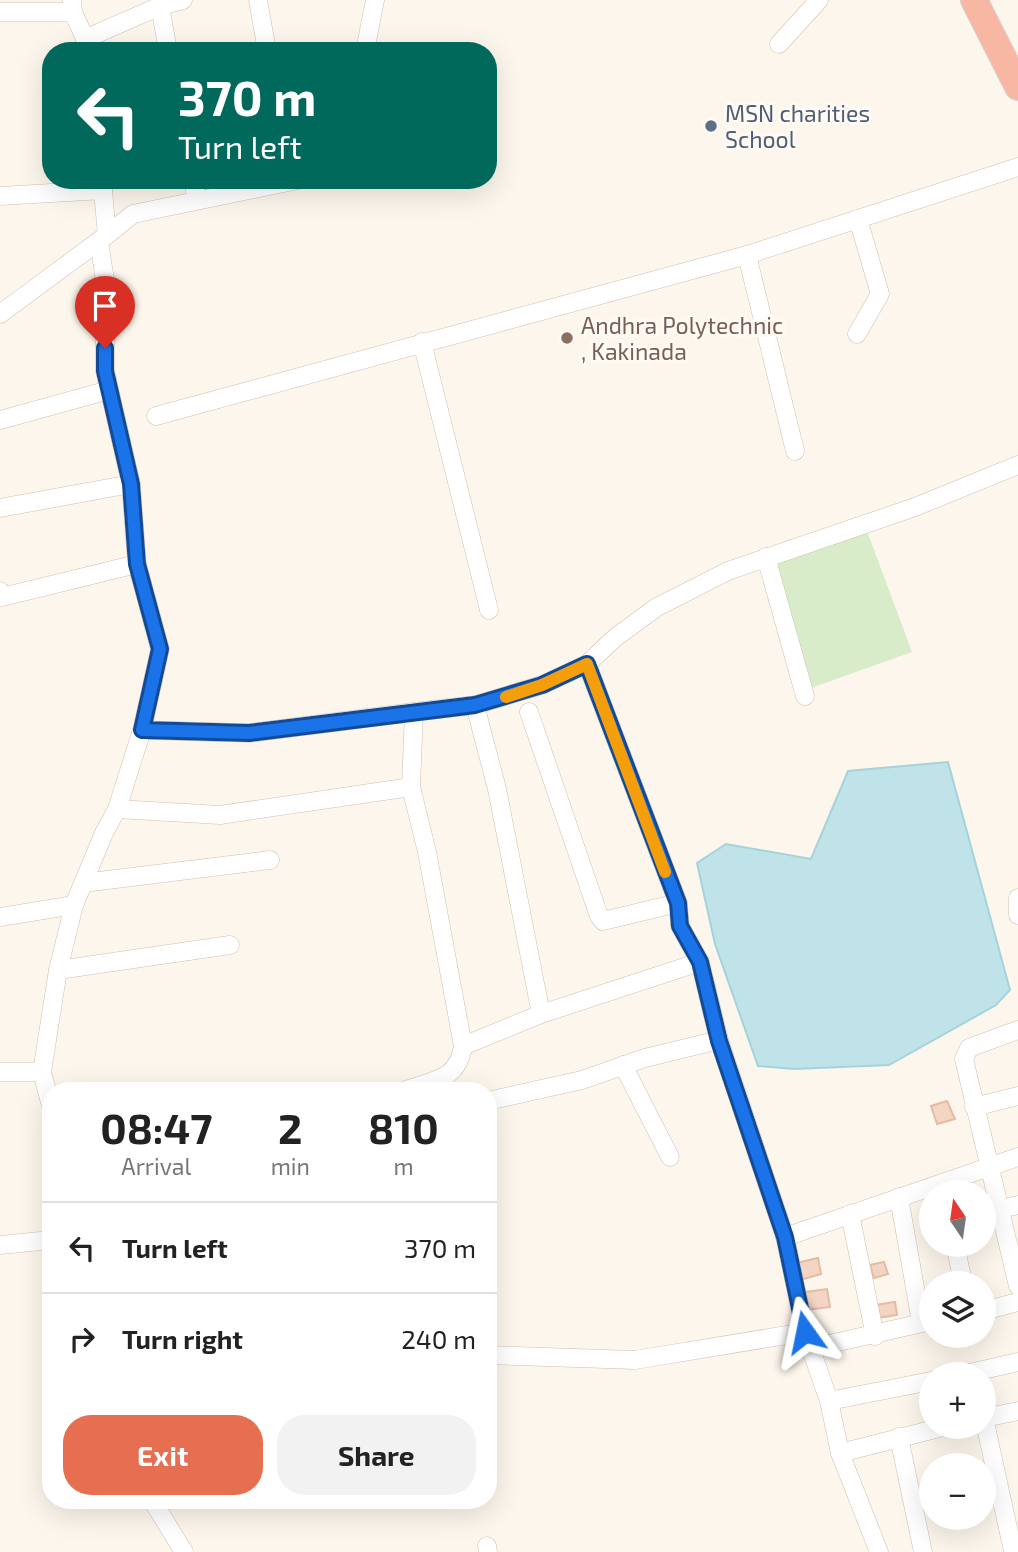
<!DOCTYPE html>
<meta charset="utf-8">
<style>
:root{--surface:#fff;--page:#f2f2f2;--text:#222;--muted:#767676;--line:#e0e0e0;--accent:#e76f51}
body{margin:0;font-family:"Exo 2",sans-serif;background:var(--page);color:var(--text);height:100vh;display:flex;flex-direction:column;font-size:26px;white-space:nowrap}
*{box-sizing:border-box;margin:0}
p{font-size:23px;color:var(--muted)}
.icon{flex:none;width:38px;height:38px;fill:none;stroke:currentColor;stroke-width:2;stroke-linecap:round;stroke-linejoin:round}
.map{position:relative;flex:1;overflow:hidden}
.side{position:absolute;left:42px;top:1082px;width:455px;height:427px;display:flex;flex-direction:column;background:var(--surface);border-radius:28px;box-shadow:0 7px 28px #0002}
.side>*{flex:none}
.guide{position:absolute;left:42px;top:42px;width:455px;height:147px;border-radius:28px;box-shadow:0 7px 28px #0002;background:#00695c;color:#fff;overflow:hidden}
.needle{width:46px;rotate:347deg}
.controls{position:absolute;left:919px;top:1180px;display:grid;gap:14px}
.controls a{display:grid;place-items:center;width:77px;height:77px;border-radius:50%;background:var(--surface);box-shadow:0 7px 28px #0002;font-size:35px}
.pin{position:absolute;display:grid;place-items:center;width:60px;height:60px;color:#fff;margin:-72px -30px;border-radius:50% 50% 50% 0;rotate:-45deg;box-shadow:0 0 7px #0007}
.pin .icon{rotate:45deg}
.me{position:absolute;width:77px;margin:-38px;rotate:348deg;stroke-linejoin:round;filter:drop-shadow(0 0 5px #0008)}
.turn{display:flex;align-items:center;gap:24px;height:147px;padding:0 21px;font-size:32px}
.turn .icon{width:91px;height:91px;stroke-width:2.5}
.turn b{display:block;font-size:49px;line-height:60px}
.eta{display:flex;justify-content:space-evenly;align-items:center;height:119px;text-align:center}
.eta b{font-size:42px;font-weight:700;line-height:49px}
.cta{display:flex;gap:14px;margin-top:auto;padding:14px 21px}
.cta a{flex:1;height:80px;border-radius:28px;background:var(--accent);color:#fff;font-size:28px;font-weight:700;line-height:80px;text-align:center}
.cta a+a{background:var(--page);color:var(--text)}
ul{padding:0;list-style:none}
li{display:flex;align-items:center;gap:21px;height:91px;padding:0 21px;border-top:2px solid var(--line)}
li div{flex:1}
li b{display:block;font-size:26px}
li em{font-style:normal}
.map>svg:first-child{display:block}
.green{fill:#d8ecc9}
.water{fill:#bfe3e8;stroke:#a5d3da;stroke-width:2}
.building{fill:#f3d5c3;stroke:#e6bba3;stroke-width:2}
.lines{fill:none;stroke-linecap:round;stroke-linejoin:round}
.minor-casing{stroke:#d1beb0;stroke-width:19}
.highway-casing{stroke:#dad1cd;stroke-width:28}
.minor{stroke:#fff;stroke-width:18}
.highway{stroke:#f7b7a3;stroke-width:26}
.route-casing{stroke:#114b97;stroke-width:18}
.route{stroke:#1a73e8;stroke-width:12}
.slow{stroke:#f59e0b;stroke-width:12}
.service-dot{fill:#5c6f8a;stroke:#fffaf3;stroke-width:2.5}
.education-dot{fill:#8d6e63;stroke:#fffaf3;stroke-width:2.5}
.labels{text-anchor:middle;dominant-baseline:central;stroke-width:6;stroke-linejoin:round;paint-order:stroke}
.service-label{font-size:23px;fill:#4e5e75;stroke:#fffaf3;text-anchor:start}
.education-label{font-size:23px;fill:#785e54;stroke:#fffaf3;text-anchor:start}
</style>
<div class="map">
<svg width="1018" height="1552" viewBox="0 0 1018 1552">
<rect width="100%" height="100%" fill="#fdf6ec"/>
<polygon class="green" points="867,531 912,652 811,688 774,561"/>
<polygon class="water" points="948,762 1010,990 996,1005 889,1065 794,1069 758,1066 715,944 697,863 726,844 811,859 848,771"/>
<g class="building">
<polygon points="947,1101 955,1119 937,1124 931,1106"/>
<polygon points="818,1258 821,1274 800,1280 796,1263"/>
<polygon points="884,1262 888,1274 874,1278 870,1265"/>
<polygon points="827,1289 830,1307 808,1310 805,1292"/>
<polygon points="895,1302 897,1315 877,1318 875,1305"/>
</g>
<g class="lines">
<defs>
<g id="minor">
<path d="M72,0C71,19 86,31 88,51"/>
<polyline points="258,0 267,51"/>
<polyline points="160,6 168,51"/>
<polyline points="0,12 71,12"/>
<polyline points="87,38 160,6 183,0"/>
<polyline points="779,44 819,0"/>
<polyline points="365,51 375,0"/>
<polyline points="102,180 107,235 133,214 298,180"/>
<polyline points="193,180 197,200"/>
<polyline points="0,196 103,190"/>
<polyline points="747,255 795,451"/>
<polyline points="0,314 107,235"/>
<polyline points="857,334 880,294 858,219"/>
<polyline points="422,342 489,610"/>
<polyline points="156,416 747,255 1018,167"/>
<polyline points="0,420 109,390"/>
<polyline points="0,508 131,484 105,371 105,280 99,242"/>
<polyline points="766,557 805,696"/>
<polyline points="0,591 2,597 137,564 131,484"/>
<polyline points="587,664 616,637 657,607 728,571 915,507 1018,465"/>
<polyline points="475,705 542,685 587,664 678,903 680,926 700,962 719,1040 645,1058 582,1080 488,1101"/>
<polyline points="529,712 599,916 603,921 678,903"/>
<polyline points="411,787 427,852 463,1046 541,1014 497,789 475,705 414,712"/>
<polyline points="117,809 220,815 411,787 414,712 249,733 142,730"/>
<polyline points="83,883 270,860"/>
<polyline points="1018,898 1018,915"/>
<polyline points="0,917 74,905"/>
<polyline points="58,970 230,945"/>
<polyline points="541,1014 700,962"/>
<polyline points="1018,1030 969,1048 964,1059 1018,1286"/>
<polyline points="719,1040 785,1237"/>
<polyline points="623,1065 670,1157"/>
<polyline points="0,1072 42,1072"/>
<path d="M406,1090C434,1080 458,1080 463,1046"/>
<polyline points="51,1106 42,1072 58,970 74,905 104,833 117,809 142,730 160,649 137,564"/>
<polyline points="974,1107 1018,1096"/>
<polyline points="899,1197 921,1322"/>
<polyline points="1000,1209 1018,1205"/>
<polyline points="850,1214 875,1336"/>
<polyline points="955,1244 963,1283"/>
<polyline points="0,1245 51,1240"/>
<polyline points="984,1311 1018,1302"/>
<polyline points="812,1348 931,1321"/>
<polyline points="488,1355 635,1360 805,1332"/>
<polyline points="965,1374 1018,1362"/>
<polyline points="829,1401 931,1381"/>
<polyline points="947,1426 840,1453 829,1401 805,1332 785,1237 1018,1157"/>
<polyline points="899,1437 923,1552"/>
<polyline points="840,1453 879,1552"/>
<polyline points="152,1500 184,1552"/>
<polyline points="487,1546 488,1552"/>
<polyline points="1013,1551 984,1418 1018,1411"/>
</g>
<polyline id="highway" points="974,0 1018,87"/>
</defs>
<use href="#minor" class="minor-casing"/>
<use href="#highway" class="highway-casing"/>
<use href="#minor" class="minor"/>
<use href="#highway" class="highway"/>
</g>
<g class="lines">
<defs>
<polyline id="route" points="105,348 105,371 131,484 137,564 160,649 142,730 249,733 475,705 542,685 587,664 678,903 680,926 700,962 719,1041 785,1237 805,1332"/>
</defs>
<use href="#route" class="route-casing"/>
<use href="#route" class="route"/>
<polyline class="slow" points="506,697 542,685 587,664 665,872"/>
</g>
<circle class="service-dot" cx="711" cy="126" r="7"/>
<circle class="education-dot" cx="567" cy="338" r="7"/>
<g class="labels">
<g class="service-label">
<text x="725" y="113">MSN charities<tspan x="725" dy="26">School</tspan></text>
</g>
<g class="education-label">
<text x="581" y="325">Andhra Polytechnic<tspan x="581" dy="26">, Kakinada</tspan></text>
</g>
</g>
</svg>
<div class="controls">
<a><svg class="needle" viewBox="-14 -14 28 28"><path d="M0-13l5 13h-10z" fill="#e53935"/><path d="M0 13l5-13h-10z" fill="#767676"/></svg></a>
<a><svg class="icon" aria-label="layers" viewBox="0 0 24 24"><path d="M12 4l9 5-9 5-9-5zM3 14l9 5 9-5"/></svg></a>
<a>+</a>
<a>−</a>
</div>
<div class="pin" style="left:105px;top:348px;background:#d93025"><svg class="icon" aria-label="arrive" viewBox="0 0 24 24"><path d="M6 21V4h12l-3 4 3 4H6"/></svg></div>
<svg class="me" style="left:805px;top:1332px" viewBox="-20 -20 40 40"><path d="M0-17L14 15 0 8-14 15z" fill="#1a73e8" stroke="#fff" stroke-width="4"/></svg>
<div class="guide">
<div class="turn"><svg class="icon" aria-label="left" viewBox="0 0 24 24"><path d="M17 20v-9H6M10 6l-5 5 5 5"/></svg><div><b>370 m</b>Turn left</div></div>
</div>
<section class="side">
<div class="eta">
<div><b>08:47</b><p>Arrival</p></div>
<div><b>2</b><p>min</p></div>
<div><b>810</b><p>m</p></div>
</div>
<ul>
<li><svg class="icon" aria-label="left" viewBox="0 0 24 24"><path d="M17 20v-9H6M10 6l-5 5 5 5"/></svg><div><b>Turn left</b></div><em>370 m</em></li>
<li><svg class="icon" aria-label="right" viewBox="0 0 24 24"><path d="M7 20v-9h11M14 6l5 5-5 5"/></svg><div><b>Turn right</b></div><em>240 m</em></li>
</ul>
<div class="cta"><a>Exit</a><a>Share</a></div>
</section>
</div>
